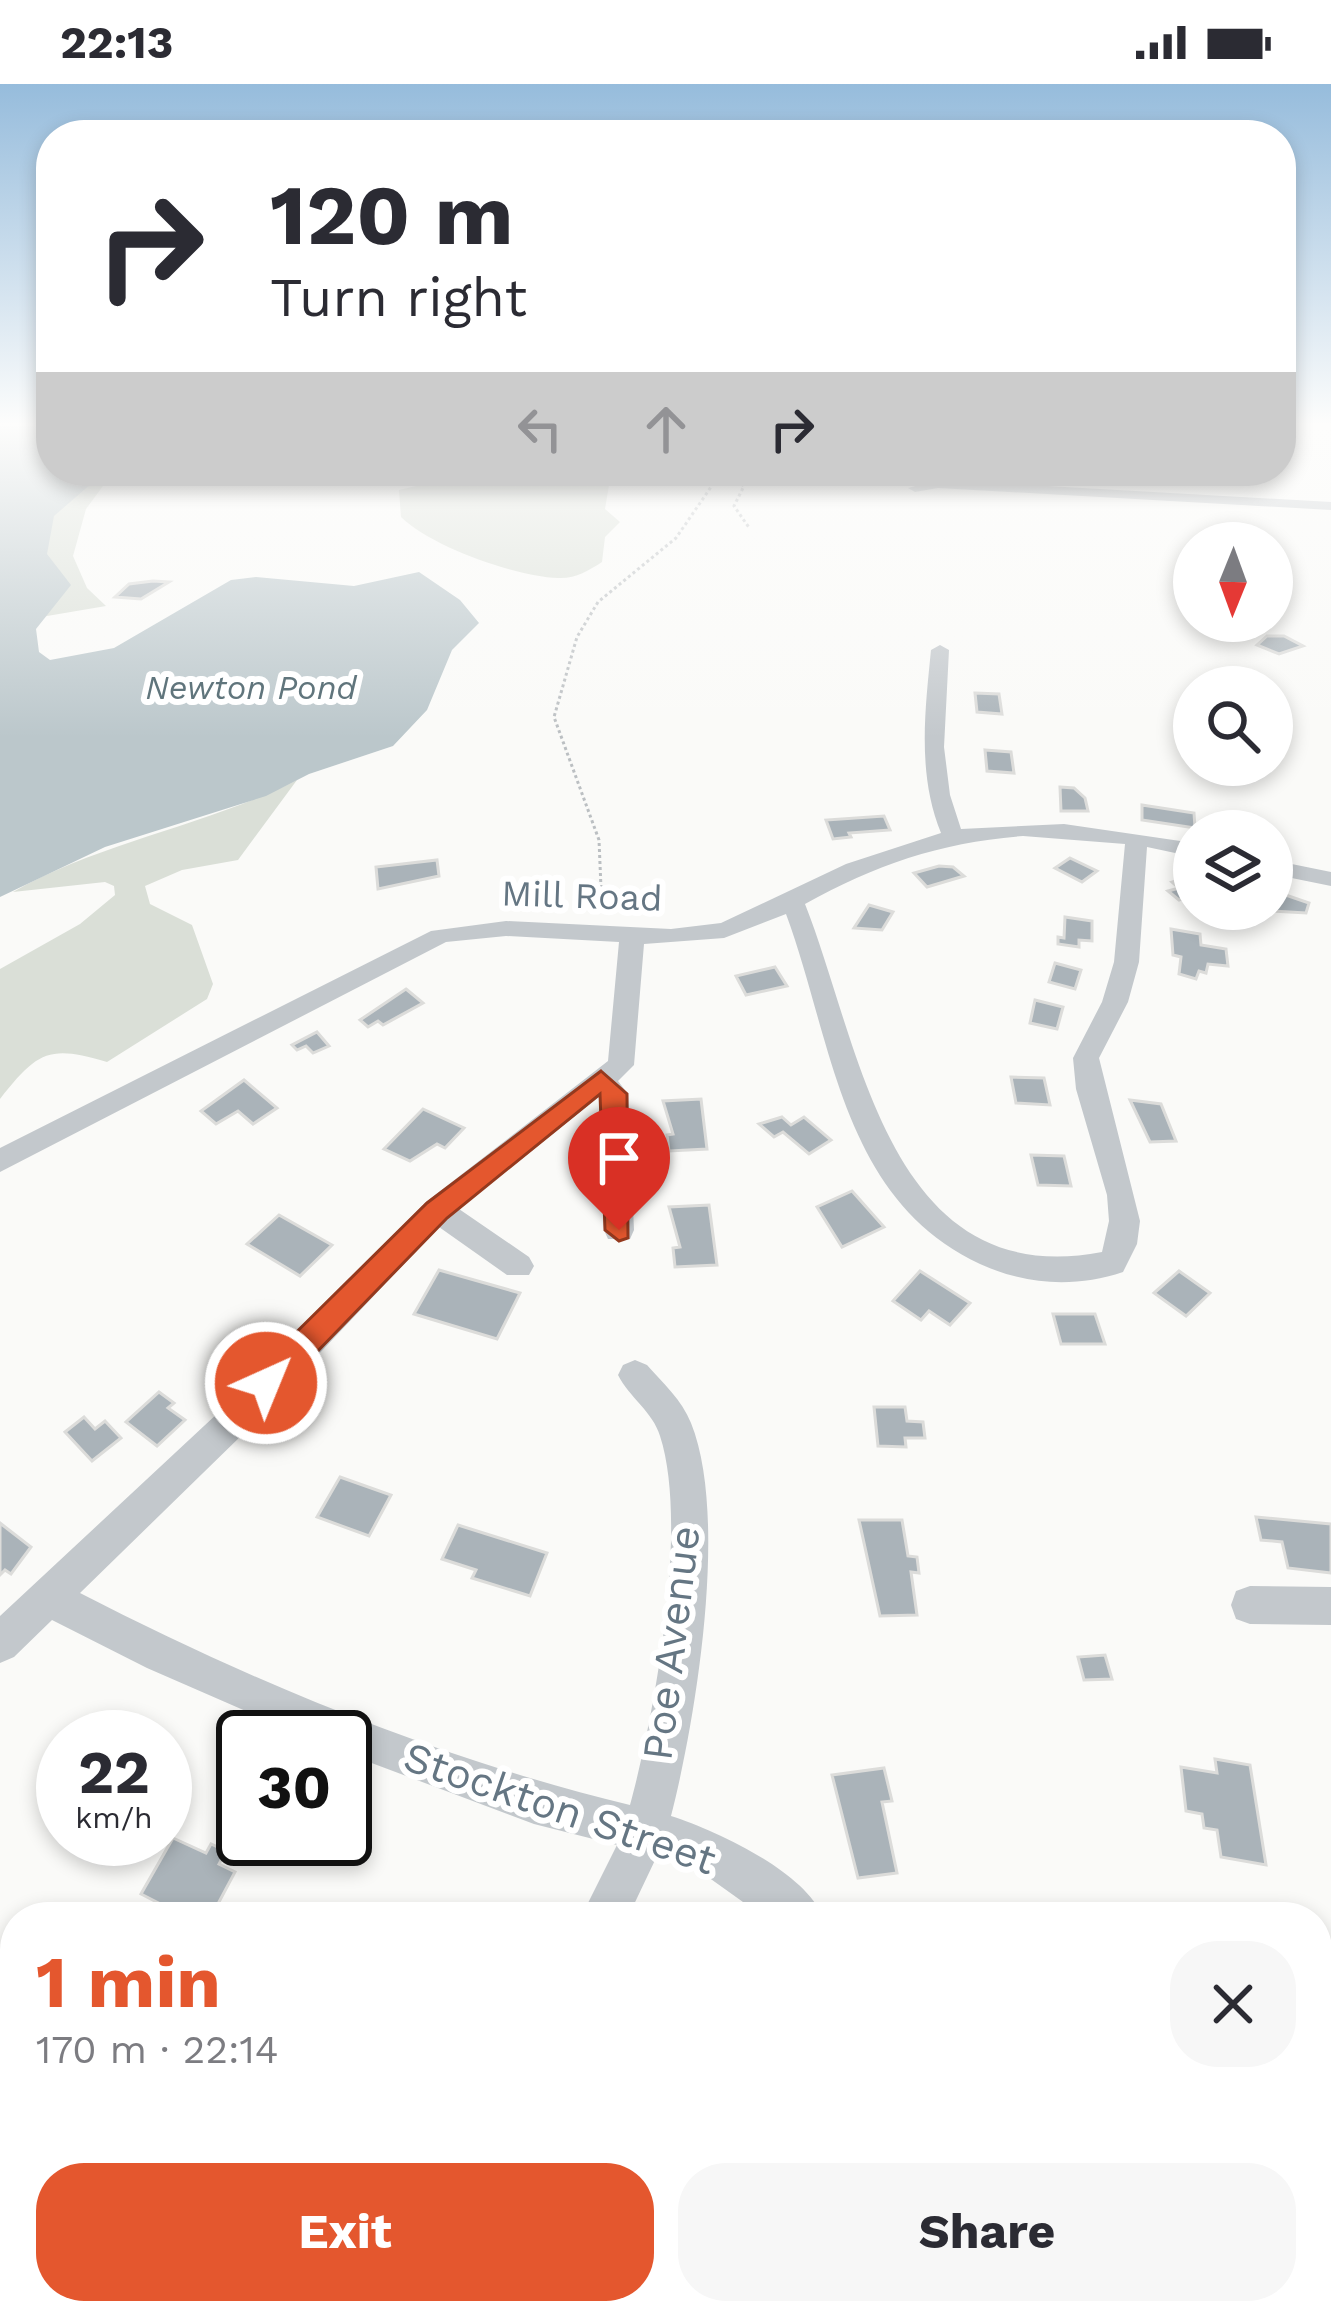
<!DOCTYPE html>
<meta charset="utf-8">
<style>
:root{--surface:#fff;--page:#f7f7f7;--text:#2b2b33;--muted:#7c7c81;--accent:#e4572e}
body{margin:0;font-family:"Work Sans",sans-serif;background:var(--page);color:var(--text);height:100vh;display:flex;flex-direction:column;font-size:45px;white-space:nowrap}
*{box-sizing:border-box;margin:0}
p{font-size:39px;color:var(--muted)}
.icon{flex:none;width:66px;height:66px;fill:none;stroke:currentColor;stroke-width:2;stroke-linecap:round;stroke-linejoin:round}
.map{position:relative;flex:1;overflow:hidden}
.drawer{position:absolute;left:0px;top:1818px;width:1332px;height:423px;display:flex;flex-direction:column;background:var(--surface);border-radius:48px 48px 0 0;box-shadow:0 6px 18px #0003}
.drawer>*{flex:none}
.guide{position:absolute;left:36px;top:36px;width:1260px;height:366px;border-radius:48px;box-shadow:0 6px 18px #0003;background:#fff;color:var(--text);overflow:hidden}
.needle{width:78px;rotate:181deg}
.buttons{position:absolute;left:1173px;top:438px;display:grid;gap:24px}
.buttons a{display:grid;place-items:center;width:120px;height:120px;border-radius:50%;background:var(--surface);box-shadow:0 6px 18px #0003;font-size:60px}
.speed{position:absolute;left:36px;top:1626px;display:flex;gap:24px;font-size:60px;font-weight:700;text-align:center}
.speed>*{display:grid;place-content:center;width:156px;height:156px;border-radius:50%;background:var(--surface);box-shadow:0 6px 18px #0003;line-height:1}
.speed small{font-size:30px;font-weight:400}
.speed .limit{border:6px solid #111;border-radius:18px;background:#fff;color:#111}
.pin{position:absolute;display:grid;place-items:center;width:102px;height:102px;color:#fff;margin:-123px -51px;border-radius:50% 50% 50% 0;rotate:-45deg;box-shadow:0 0 12px #0007}
.pin .icon{rotate:45deg}
.me{position:absolute;width:132px;margin:-66px;rotate:44deg;stroke-linejoin:round;filter:drop-shadow(0 0 9px #0008)}
.turn{display:flex;align-items:center;gap:42px;height:252px;padding:0 36px;font-size:54px}
.turn .icon{width:156px;height:156px;stroke-width:2.5}
.turn b{display:block;font-size:84px;line-height:102px}
.lanes{display:flex;align-items:center;height:114px;padding:0 36px;background:#0003;justify-content:center;gap:60px;direction:ltr}
.lanes .off{opacity:.35}
.round{display:grid;place-items:center;flex:none;width:126px;height:126px;border-radius:48px;background:var(--page)}
.headline{display:flex;align-items:center;justify-content:space-between;height:204px;padding:0 36px}
h1{font-size:72px;font-weight:700;line-height:90px;color:var(--accent)}
.button{display:flex;gap:24px;margin-top:auto;padding:24px 36px}
.button a{flex:1;height:138px;border-radius:48px;background:var(--accent);color:#fff;font-size:48px;font-weight:700;line-height:138px;text-align:center}
.button a+a{background:var(--page);color:var(--text)}
.status{display:flex;justify-content:space-between;align-items:center;height:84px;padding:0 60px;background:var(--surface);direction:ltr}
.status svg{height:33px;fill:currentColor}
.map>svg:first-child{display:block}
.green{fill:#dadfd7}
.water{fill:#bbc7cb}
.building{fill:#aab3b9;stroke:#dcdcda;stroke-width:3}
.lines{fill:none;stroke-linecap:round;stroke-linejoin:round}
.path{stroke:#bbbfc2;stroke-width:3;stroke-dasharray:3 3;stroke-linecap:butt}
.minor{fill:#c3c8cc;fill-rule:evenodd}
.route{fill:#e4572e;stroke:#94391e;stroke-width:3}
.labels{text-anchor:middle;dominant-baseline:central;stroke-width:12;stroke-linejoin:round;paint-order:stroke}
.far-water-label{font-size:33px;font-style:italic;fill:#60757c;stroke:#fff}
.street-label{font-size:36px;fill:#657683;stroke:#fff}
.near-street-label{font-size:42px;fill:#657683;stroke:#fff}
</style>
<div class="status"><b>22:13</b><svg viewBox="0 0 49 12"><path d="M0 12V9h3v3zM5 12V6h3v6zM10 12V3h3v9zM15 12V0h3v12zM26 1h20v11H26zM47 4h2v5h-2z"/></svg></div>
<div class="map">
<svg width="1331" height="2239" viewBox="0 0 1331 2239">
<rect width="100%" height="100%" fill="#fafaf8"/>
<g class="green">
<polygon points="0,340 51,340 51,387 114,387 86,425 73,472 87,504 106,522 0,540"/>
<path d="M480,387H625L610,395L605,425L620,438L605,453L602,478C588,487 575,495 558,494C514,492 432,463 401,433L399,406Z"/>
<path d="M297,696L238,776L182,786L145,802L150,820L192,841L213,900L207,915L107,978C49,961 38,967 0,1015V885L80,840L115,811L114,802L105,798L13,808C103,757 206,742 297,696Z"/>
</g>
<polygon class="water" points="0,340 51,340 51,387 106,387 54,432 47,470 71,501 36,545 39,568 50,576 114,564 231,496 256,493 354,502 419,488 460,516 479,539 452,566 427,626 393,662 309,690 266,712 105,763 0,813"/>
<g class="building">
<polygon points="153,497 169,498 141,515 115,513 129,500"/>
<polygon points="1267,552 1284,552 1303,562 1279,570 1257,561"/>
<polygon points="975,609 999,610 1002,630 977,628"/>
<polygon points="985,666 1011,668 1014,689 987,687"/>
<polygon points="1060,703 1074,704 1085,714 1088,727 1061,727"/>
<polygon points="1142,721 1194,729 1195,744 1142,736"/>
<polygon points="884,732 890,746 849,749 851,753 833,755 826,736"/>
<polygon points="1070,774 1097,787 1082,798 1055,784"/>
<polygon points="437,776 439,792 378,805 376,783"/>
<polygon points="939,782 953,783 964,792 927,803 914,789"/>
<polygon points="1194,791 1194,811 1179,816 1168,807 1179,804 1172,798"/>
<polygon points="1274,807 1309,819 1306,829 1273,827"/>
<polygon points="869,821 893,828 882,846 854,844"/>
<polygon points="1065,833 1092,837 1092,857 1079,856 1079,863 1058,860 1058,853 1064,854"/>
<polygon points="1171,845 1200,850 1201,861 1226,865 1228,882 1208,880 1206,889 1199,887 1196,895 1179,890 1181,873 1173,871"/>
<polygon points="1055,879 1081,886 1075,905 1049,898"/>
<polygon points="775,883 787,902 746,911 736,892"/>
<polygon points="406,905 423,919 383,941 378,937 368,943 360,936"/>
<polygon points="1035,916 1063,923 1057,945 1030,939"/>
<polygon points="317,948 329,962 313,969 306,962 297,966 292,961"/>
<polygon points="1011,993 1044,994 1050,1021 1016,1019"/>
<polygon points="244,996 277,1024 253,1040 238,1027 216,1040 201,1027"/>
<polygon points="701,1015 707,1065 669,1067 667,1051 673,1050 663,1017"/>
<polygon points="1130,1016 1161,1020 1176,1057 1150,1058"/>
<polygon points="423,1025 464,1044 445,1064 437,1060 410,1077 384,1065"/>
<polygon points="782,1033 791,1041 804,1033 831,1056 809,1070 783,1048 774,1053 759,1040"/>
<polygon points="1031,1071 1064,1072 1071,1102 1038,1101"/>
<polygon points="852,1107 884,1143 842,1163 817,1123"/>
<polygon points="709,1121 717,1181 675,1183 673,1164 680,1163 669,1123"/>
<polygon points="279,1131 332,1161 300,1192 247,1160"/>
<polygon points="439,1186 520,1209 497,1255 414,1230"/>
<polygon points="920,1187 970,1219 950,1241 929,1227 921,1236 893,1217"/>
<polygon points="1179,1187 1210,1209 1186,1232 1154,1209"/>
<polygon points="1053,1230 1095,1230 1105,1260 1061,1260"/>
<polygon points="245,1245 269,1262 244,1285 220,1268"/>
<polygon points="159,1308 174,1319 168,1324 185,1336 157,1362 126,1338"/>
<polygon points="874,1323 905,1323 907,1337 923,1338 925,1354 905,1354 906,1363 878,1362"/>
<polygon points="84,1333 95,1345 105,1337 121,1354 92,1377 65,1348"/>
<polygon points="340,1393 391,1411 369,1452 317,1433"/>
<polygon points="1256,1433 1331,1440 1331,1489 1288,1484 1282,1458 1261,1456"/>
<polygon points="859,1436 902,1436 908,1472 917,1473 919,1489 911,1488 917,1531 880,1532"/>
<polygon points="0,1439 31,1463 11,1490 5,1486 0,1491"/>
<polygon points="458,1441 547,1469 530,1512 472,1494 476,1486 442,1475"/>
<polygon points="1105,1571 1112,1595 1084,1596 1078,1573"/>
<polygon points="1215,1675 1250,1681 1266,1781 1221,1773 1217,1746 1204,1744 1202,1730 1186,1727 1181,1683 1217,1689"/>
<polygon points="884,1684 892,1717 882,1718 897,1789 858,1794 832,1691"/>
<polygon points="173,1754 206,1769 211,1760 226,1767 219,1780 235,1788 211,1833 166,1833 170,1825 141,1810"/>
<polygon points="5,2003 15,2008 15,2045 0,2038"/>
<polygon points="869,2226 933,2226 916,2239 864,2239 872,2233"/>
</g>
<g class="lines">
<g class="path">
<polyline points="721,387 744,402 734,422 750,445"/>
<polyline points="602,828 599,756 554,633 577,553 598,518 676,454 722,387"/>
</g>
<g class="minor">
<polygon points="938,396 1331,418 1331,426 938,404 915,408 908,404"/>
<path d="M940,561L949,566L944,663L950,711L961,745L1064,740L1194,759V773L1147,763L1139,878L1128,918L1099,974L1140,1137L1137,1160L1123,1188C1075,1204 1026,1201 980,1180C841,1115 833,957 786,830L724,854L644,860L634,981L618,997L628,1010L634,1146L630,1155H608L604,1146L600,1012L459,1125L529,1173L534,1182L529,1191H507L439,1143L243,1350L80,1509C254,1599 440,1675 630,1721C655,1629 689,1441 660,1352C653,1328 629,1313 618,1291L623,1281L635,1276L647,1281C663,1299 682,1316 691,1339C729,1433 696,1635 671,1732C717,1747 804,1787 823,1833H764L701,1788L657,1772L628,1833H581L617,1761L534,1740L345,1669V1653H305L147,1584L52,1536L14,1573L0,1579V1532L219,1328L426,1118L608,977L619,858L506,852L446,858L0,1088V1064L431,847L506,837L671,845L721,839L846,780L941,749C917,690 925,627 931,566ZM1023,752L1125,760L1114,878L1102,918L1073,974L1076,1005L1107,1111L1109,1137L1102,1168C888,1209 861,961 805,820C876,780 943,758 1023,752Z"/>
<polygon points="1272,776 1331,788 1331,802 1272,790"/>
<polygon points="1250,1502 1331,1503 1331,1541 1250,1540 1236,1535 1231,1521 1236,1507"/>
<polygon points="1317,1967 1331,1968 1331,2018 1317,2017"/>
<polygon points="415,2226 469,2226 464,2239 410,2239"/>
</g>
</g>
<linearGradient id="sky" x2="0" y2="1"><stop stop-color="#96bcdc"/><stop offset="0.52" stop-color="#fdfdfc"/><stop offset="1" stop-color="#fdfdfc" stop-opacity="0"/></linearGradient>
<rect width="1331" height="654" fill="url(#sky)"/>
<polygon class="route" points="601,987 627,1010 628,1154 619,1157 605,1146 600,1010 447,1134 277,1309 255,1309 251,1299 255,1289 427,1119"/>
<g class="labels">
<g class="far-water-label">
<text x="251" y="603">Newton Pond</text>
</g>
<g class="street-label">
<text transform="translate(582 812) rotate(2)">Mill Road</text>
</g>
<g class="near-street-label">
<text transform="translate(671 1559) rotate(-83)">Poe Avenue</text>
<text transform="translate(560 1724) rotate(19)">Stockton Street</text>
</g>
</g>
</svg>
<div class="buttons">
<a><svg class="needle" viewBox="-14 -14 28 28"><path d="M0-13l5 13h-10z" fill="#e53935"/><path d="M0 13l5-13h-10z" fill="#7c7c81"/></svg></a>
<a><svg class="icon" aria-label="search" viewBox="0 0 24 24"><circle cx="10" cy="10" r="6"/><path d="M15 15l6 6"/></svg></a>
<a><svg class="icon" aria-label="layers" viewBox="0 0 24 24"><path d="M12 4l9 5-9 5-9-5zM3 14l9 5 9-5"/></svg></a>
</div>
<div class="speed"><div>22<small>km/h</small></div><div class="limit">30</div></div>
<div class="pin" style="left:619px;top:1146px;background:#d93025"><svg class="icon" aria-label="arrive" viewBox="0 0 24 24"><path d="M6 21V4h12l-3 4 3 4H6"/></svg></div>
<svg class="me" style="left:266px;top:1299px" viewBox="-20 -20 40 40"><circle r="17" fill="#e4572e" stroke="#fff" stroke-width="3"/><path d="M0-11L8 9 0 5-8 9z" fill="#fff"/></svg>
<div class="guide">
<div class="turn"><svg class="icon" aria-label="right" viewBox="0 0 24 24"><path d="M7 20v-9h11M14 6l5 5-5 5"/></svg><div><b>120 m</b>Turn right</div></div>
<div class="lanes"><svg class="icon off" aria-label="left" viewBox="0 0 24 24"><path d="M17 20v-9H6M10 6l-5 5 5 5"/></svg><svg class="icon off" aria-label="ahead" viewBox="0 0 24 24"><path d="M12 20V5M6 11l6-6 6 6"/></svg><svg class="icon" aria-label="right" viewBox="0 0 24 24"><path d="M7 20v-9h11M14 6l5 5-5 5"/></svg></div>
</div>
<section class="drawer">
<div class="headline"><div><h1>1 min</h1><p>170 m · 22:14</p></div><a class="round"><svg class="icon" aria-label="close" viewBox="0 0 24 24"><path d="M6 6l12 12M18 6L6 18"/></svg></a></div>
<div class="button"><a>Exit</a><a>Share</a></div>
</section>
</div>
